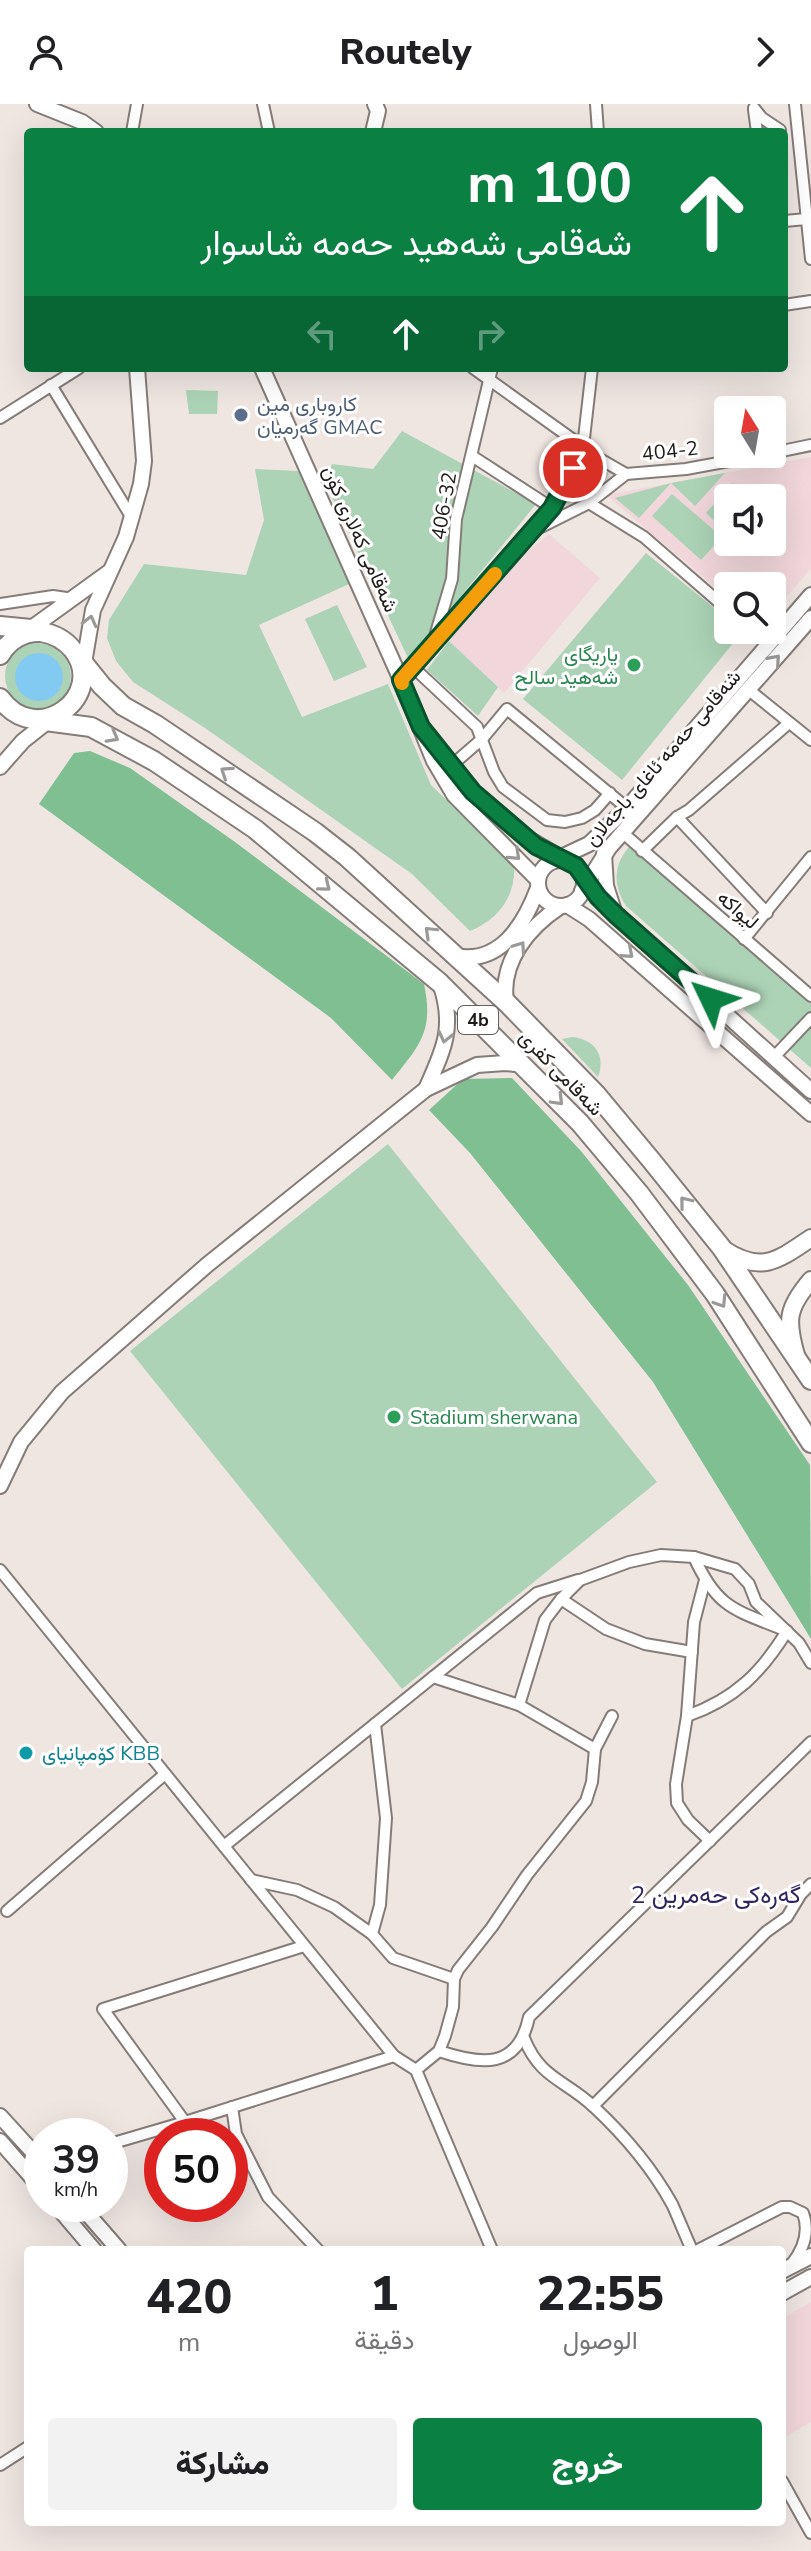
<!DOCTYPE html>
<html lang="ar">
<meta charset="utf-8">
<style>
:root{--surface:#fff;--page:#f2f2f2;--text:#202124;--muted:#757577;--accent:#0b8043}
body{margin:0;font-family:"Nunito Sans",Vazirmatn,sans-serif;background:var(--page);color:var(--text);direction:rtl;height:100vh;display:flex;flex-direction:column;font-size:30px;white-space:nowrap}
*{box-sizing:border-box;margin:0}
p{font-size:26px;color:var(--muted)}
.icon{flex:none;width:44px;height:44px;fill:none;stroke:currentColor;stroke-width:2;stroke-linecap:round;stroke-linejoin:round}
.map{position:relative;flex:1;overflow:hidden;direction:ltr}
.panel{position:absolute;left:24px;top:2142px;width:762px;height:280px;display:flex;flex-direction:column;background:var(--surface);border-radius:8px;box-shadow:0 8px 32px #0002;direction:rtl}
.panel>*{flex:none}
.hud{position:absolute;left:24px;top:24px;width:764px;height:244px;border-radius:8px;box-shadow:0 8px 32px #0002;direction:rtl;background:#0b8043;color:#fff;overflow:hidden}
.needle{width:52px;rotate:349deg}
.tools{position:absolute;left:714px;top:292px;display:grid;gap:16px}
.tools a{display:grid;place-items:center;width:72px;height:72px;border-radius:8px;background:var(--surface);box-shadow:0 8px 32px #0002;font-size:40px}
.speed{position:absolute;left:24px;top:2014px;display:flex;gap:16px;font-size:40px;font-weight:700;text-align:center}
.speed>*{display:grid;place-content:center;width:104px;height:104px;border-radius:50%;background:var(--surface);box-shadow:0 8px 32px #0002;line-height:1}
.speed small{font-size:20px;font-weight:400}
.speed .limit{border:12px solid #d22;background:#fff;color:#111}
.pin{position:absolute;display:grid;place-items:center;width:68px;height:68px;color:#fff;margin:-34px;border:4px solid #fff;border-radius:50%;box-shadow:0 2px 8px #0007}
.me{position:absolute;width:88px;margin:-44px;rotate:311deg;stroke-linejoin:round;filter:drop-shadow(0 0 6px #0008)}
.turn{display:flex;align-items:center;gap:28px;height:168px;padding:0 24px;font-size:36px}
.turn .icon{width:104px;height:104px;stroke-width:2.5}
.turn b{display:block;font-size:56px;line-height:68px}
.lanes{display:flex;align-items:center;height:76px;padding:0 24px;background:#0003;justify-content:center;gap:40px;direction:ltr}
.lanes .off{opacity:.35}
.eta{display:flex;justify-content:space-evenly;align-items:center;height:136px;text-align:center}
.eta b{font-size:48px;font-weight:800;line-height:56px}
.action{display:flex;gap:16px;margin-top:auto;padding:16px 24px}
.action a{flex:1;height:92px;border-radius:8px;background:var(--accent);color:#fff;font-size:32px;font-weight:800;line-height:92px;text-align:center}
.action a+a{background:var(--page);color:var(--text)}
header{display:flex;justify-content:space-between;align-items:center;height:104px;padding:0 24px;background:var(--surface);font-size:36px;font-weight:800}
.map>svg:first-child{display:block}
.education{fill:#f1d7dc;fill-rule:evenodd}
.green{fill:#acd3b6}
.forest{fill:#80bf92}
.water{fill:#83caf3}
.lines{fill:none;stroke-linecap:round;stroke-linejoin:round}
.street-casing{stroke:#847c78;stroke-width:14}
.secondary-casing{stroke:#847c78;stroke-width:18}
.primary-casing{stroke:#847c78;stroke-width:20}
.highway-casing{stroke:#847c78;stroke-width:22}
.street{stroke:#fff;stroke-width:10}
.secondary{stroke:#fff;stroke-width:14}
.primary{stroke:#fff;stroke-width:16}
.highway{stroke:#fff;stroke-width:18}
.oneway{stroke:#9a9998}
.route-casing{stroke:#07532c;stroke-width:20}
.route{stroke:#0b8043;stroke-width:14}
.slow{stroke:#f59e0b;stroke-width:14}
.service-dot{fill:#5c6f8a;stroke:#fff;stroke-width:3}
.leisure-dot{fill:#2e9e5b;stroke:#fff;stroke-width:3}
.culture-dot{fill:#0f9aa8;stroke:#fff;stroke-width:3}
.labels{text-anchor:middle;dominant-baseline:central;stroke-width:6;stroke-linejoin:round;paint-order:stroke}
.shield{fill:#fff;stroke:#62605f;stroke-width:2}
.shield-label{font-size:18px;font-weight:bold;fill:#1f1c1a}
.service-label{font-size:20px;fill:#4e5e75;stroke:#fff;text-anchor:start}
.street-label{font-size:20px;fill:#1f1c1a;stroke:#fff}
.leisure-label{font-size:20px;fill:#27864d;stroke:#fff;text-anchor:end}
.culture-label{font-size:20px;fill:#0d838f;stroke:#fff;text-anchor:start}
.quarter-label{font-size:24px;fill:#312560;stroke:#fff}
</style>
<header><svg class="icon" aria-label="forward" viewBox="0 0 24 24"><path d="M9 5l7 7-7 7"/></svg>Routely<svg class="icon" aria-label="person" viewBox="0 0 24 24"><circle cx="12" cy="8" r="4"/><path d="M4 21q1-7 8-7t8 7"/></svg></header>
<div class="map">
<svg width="811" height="2447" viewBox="0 0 811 2447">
<rect width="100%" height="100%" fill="#efe6e2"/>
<g class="education">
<path d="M811,353V465L772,509V482H728V494L606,391ZM728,394H772V438H728Z"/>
<polygon points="549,430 600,474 504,589 449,537 517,456"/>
<polygon points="811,2198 811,2318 782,2335 782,2215"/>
</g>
<g class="green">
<polygon points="186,286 218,287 217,310 189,310"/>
<polygon points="402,327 536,400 409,556 325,378 332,360 373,365"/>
<polygon points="586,355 608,369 602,383 596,381 589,391 564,400"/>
<path d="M255,365L298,367L314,394L349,480L259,521L302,613L388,580L431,681L514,762C516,792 498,816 470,827L412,770L205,624L133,578L116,557L107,534L109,516L144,460L246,471L264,416Z"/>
<polygon points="725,369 695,402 671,379 639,414 615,394 671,379"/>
<polygon points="733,379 750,394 728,394 728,422 724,426 706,409"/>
<polygon points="672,390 722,433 701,456 652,412"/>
<polygon points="646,449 728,515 728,526 743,527 622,676 523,595"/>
<polygon points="337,501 367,563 334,577 305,515"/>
<polygon points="449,537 498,583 478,612 427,566"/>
<circle cx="38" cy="572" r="33"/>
<path d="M629,743L811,900V964L626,802C613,782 613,761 629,743Z"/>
<path d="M572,933C595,935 606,952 598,973L562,935Z"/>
<polygon points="388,1040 657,1378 402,1585 130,1247"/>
</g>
<g class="forest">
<path d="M90,647L130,664L235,738L424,880C434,927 420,941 392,976L331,914L39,700L74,649Z"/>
<polygon points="512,974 581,1047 688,1181 810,1361 811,1535 653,1278 470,1049 429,1006 463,975"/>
</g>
<circle class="water" cx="39" cy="573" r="24"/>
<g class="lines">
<defs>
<g id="street">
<polyline points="263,0 269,28"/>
<polyline points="596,0 598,28"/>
<polyline points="795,0 811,155"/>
<polyline points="754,4 762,14 780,26"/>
<polyline points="754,6 757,28"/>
<polyline points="132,28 137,0"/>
<polyline points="784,117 807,115"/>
<polyline points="784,201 811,197"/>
<polyline points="473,264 600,355 626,370 686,365 767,350"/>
<polyline points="51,281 132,414"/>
<polyline points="0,314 79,264"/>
<polyline points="772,349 811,341"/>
<polyline points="472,352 552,404"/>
<polyline points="589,399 644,433 728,506"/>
<polyline points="537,425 589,399 626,370"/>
<polyline points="0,500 53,492 73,495"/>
<polyline points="751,526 768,541"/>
<polyline points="433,539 452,475 456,415 492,264"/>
<polyline points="414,564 477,623 494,668 503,683 547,716 565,718 582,714 595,706 610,689"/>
<polyline points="401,576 552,404 583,343 592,264"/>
<polyline points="749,586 811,636"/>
<polyline points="452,661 482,635 507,605 627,704"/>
<polyline points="677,713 767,809"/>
<polyline points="623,729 811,892"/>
<polyline points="642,747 677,713 689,706 789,619"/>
<polyline points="744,835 811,753"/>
<polyline points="775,952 811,914"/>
<polyline points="0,1466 394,1952 416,1966 492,2146"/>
<polyline points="705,1476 694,1518 687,1612 676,1680 677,1699 688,1716 710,1737"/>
<polyline points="561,1495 606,1525 645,1540 692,1548"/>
<polyline points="433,1573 519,1601"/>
<path d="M687,1612C735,1595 761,1569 787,1527C736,1506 718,1506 694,1453"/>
<polyline points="375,1620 386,1714 380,1801 372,1830 393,1854 454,1875"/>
<polyline points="595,1645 519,1601 545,1516 561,1495 580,1476 629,1458 661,1451 694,1453 735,1465 749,1480 756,1498 799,1539 811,1559"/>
<polyline points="224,1742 537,1489 578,1476"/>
<polyline points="251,1776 297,1786 334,1803 372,1830"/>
<polyline points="7,1807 165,1670"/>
<polyline points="304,1842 103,1905 185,2018 394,1952"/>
<path d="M524,1934C540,1975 566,1976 594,2003C624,2031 652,2064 672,2100C679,2115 685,2131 692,2146"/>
<path d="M439,1947C481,1961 518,1966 529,1913L811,1638"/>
<polyline points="416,1966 439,1947 445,1932 453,1903 454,1875 458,1866 492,1823 527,1771 586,1697 592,1678 595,1645 612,1612"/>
<polyline points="593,2002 766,1828 787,1813 801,1790 811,1780"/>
<polyline points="232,2003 236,2030 268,2093 318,2146"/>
<polyline points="110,2040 185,2018"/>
<path d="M698,2146L782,2103H790L803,2109C810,2128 803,2146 791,2161"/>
<polyline points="0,2361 28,2343"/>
<polyline points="782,2377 811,2429"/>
</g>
<g id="secondary">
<polyline points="37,0 82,18 96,28"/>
<polyline points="373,28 378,7 375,0"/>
<polyline points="262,264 401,576 434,657 454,691 538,776"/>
<polyline points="26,528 109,468"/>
<polyline points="83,565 93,506 126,433 141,380 144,357 137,264"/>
<polyline points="429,633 473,688 527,734 565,756"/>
<polyline points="0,663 23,637 52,614"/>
<polyline points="604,750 606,782 614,807"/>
<circle cx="561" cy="779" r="23"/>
<polyline points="553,757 589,740 627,704 811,491"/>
<polyline points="584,774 616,811 811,987"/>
<polyline points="582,787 609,744 811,514"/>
<polyline points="567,801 589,815 811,1010"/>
<path d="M455,852C500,861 524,821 538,784"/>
<path d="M506,898C500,857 529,823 561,802"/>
<path d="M426,985C443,947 455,924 441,882"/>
<polyline points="0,1382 21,1338 62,1288 207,1161 426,985 477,961 505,959 524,961"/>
<polyline points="0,2012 42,2058"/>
<polyline points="0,2037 42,2085"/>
<polyline points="55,2100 94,2146"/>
<polyline points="79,2100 119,2146"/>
<polyline points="782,2167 811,2152"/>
<polyline points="782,2189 811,2173"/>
</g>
<g id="primary">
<path d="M723,1145C761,1170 777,1157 811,1134"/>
<path d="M796,1251C786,1216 787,1204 811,1176"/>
</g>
<g id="highway">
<polyline points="0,522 31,525"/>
<path d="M0,551C9,536 24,527 41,528C54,530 65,536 73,546C108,591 37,646 0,594"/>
<polyline points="77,551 102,582 123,602 155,620 315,728 347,753 506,898 596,990 651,1056 721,1143 811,1276"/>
<polyline points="38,616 91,623 154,657 255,725 440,879 580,1019 639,1089 715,1190 811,1339"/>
</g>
</defs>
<use href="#street" class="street-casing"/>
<use href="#secondary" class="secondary-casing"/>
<use href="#primary" class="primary-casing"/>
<use href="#highway" class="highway-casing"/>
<use href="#street" class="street"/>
<use href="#secondary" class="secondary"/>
<use href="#primary" class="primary"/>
<use href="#highway" class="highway"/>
</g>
<defs><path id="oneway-chevron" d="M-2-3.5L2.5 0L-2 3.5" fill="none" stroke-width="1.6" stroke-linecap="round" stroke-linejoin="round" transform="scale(2)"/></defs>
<g class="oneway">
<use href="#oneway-chevron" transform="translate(90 517) rotate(-76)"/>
<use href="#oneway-chevron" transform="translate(775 556) rotate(-49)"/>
<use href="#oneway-chevron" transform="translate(113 633) rotate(29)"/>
<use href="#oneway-chevron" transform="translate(226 668) rotate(-146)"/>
<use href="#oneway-chevron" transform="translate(515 751) rotate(43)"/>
<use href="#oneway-chevron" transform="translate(325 782) rotate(39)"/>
<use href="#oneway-chevron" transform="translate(430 828) rotate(-136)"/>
<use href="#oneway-chevron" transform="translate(520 843) rotate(-55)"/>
<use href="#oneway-chevron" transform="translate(628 849) rotate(41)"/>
<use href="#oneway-chevron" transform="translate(445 933) rotate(103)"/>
<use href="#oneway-chevron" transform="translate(558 996) rotate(46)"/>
<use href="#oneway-chevron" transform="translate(685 1098) rotate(-129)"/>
<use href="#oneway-chevron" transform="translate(721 1198) rotate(57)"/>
</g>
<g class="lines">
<defs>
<polyline id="route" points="573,364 552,404 401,576 421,623 473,688 536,742 576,762 598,793 616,811 711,895"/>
</defs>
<use href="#route" class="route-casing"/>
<use href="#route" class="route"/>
<polyline class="slow" points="402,579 401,576 495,470"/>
</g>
<circle class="service-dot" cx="241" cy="311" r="8"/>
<g class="leisure-dot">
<circle cx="634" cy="561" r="8"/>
<circle cx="394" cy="1313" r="8"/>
</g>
<circle class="culture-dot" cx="26" cy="1649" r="8"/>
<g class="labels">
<rect class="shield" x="458" y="902" width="40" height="28" rx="6"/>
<g class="shield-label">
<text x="478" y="916">4b</text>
</g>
<g class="service-label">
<text x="257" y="300">کاروباری مین<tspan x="257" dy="23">گەرمیان GMAC</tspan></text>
</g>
<g class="street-label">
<text transform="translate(670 347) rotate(-6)">404-2</text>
<text transform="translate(444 402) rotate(-80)">406-32</text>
<text transform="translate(360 435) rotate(66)">شەقامی کەلاری کۆن</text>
<text transform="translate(663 654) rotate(-49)">شەقامی حەمە ئاغای باجەلان</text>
<text transform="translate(738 806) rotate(41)">لیواکە</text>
<text transform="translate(561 969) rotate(46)">شەقامی کفری</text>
</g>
<g class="leisure-label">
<text x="618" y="550">یاریگای<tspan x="618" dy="23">شەهید سالح</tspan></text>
<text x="410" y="1313" text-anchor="start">Stadium sherwana</text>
</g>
<g class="culture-label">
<text x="42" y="1649">کۆمپانیای KBB</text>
</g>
<g class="quarter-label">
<text x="716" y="1791">گەرەکی حەمرین 2</text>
</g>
</g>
</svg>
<div class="tools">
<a><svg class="needle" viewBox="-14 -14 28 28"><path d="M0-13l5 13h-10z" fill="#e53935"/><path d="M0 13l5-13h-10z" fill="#757577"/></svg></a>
<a><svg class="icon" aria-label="sound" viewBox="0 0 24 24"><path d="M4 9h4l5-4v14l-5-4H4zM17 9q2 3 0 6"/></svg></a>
<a><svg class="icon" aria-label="search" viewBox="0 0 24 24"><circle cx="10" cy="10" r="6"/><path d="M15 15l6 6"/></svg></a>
</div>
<div class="speed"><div>39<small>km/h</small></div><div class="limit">50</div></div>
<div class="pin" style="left:573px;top:364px;background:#d93025"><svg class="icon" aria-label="arrive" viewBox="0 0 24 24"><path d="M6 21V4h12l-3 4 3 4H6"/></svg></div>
<svg class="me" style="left:711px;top:895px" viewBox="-20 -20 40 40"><path d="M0-17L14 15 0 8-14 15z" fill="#0b8043" stroke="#fff" stroke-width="4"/></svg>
<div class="hud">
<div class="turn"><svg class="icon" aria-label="ahead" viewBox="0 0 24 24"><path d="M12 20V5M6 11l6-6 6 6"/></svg><div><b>100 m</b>شەقامی شەهید حەمە شاسوار</div></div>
<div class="lanes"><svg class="icon off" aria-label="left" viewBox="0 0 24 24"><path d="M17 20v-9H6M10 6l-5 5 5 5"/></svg><svg class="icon" aria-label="ahead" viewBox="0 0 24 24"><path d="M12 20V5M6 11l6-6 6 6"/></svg><svg class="icon off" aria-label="right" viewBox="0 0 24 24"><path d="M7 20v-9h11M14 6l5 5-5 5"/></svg></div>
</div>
<section class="panel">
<div class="eta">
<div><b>22:55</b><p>الوصول</p></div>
<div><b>1</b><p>دقيقة</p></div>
<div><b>420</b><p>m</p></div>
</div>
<div class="action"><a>خروج</a><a>مشاركة</a></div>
</section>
</div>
